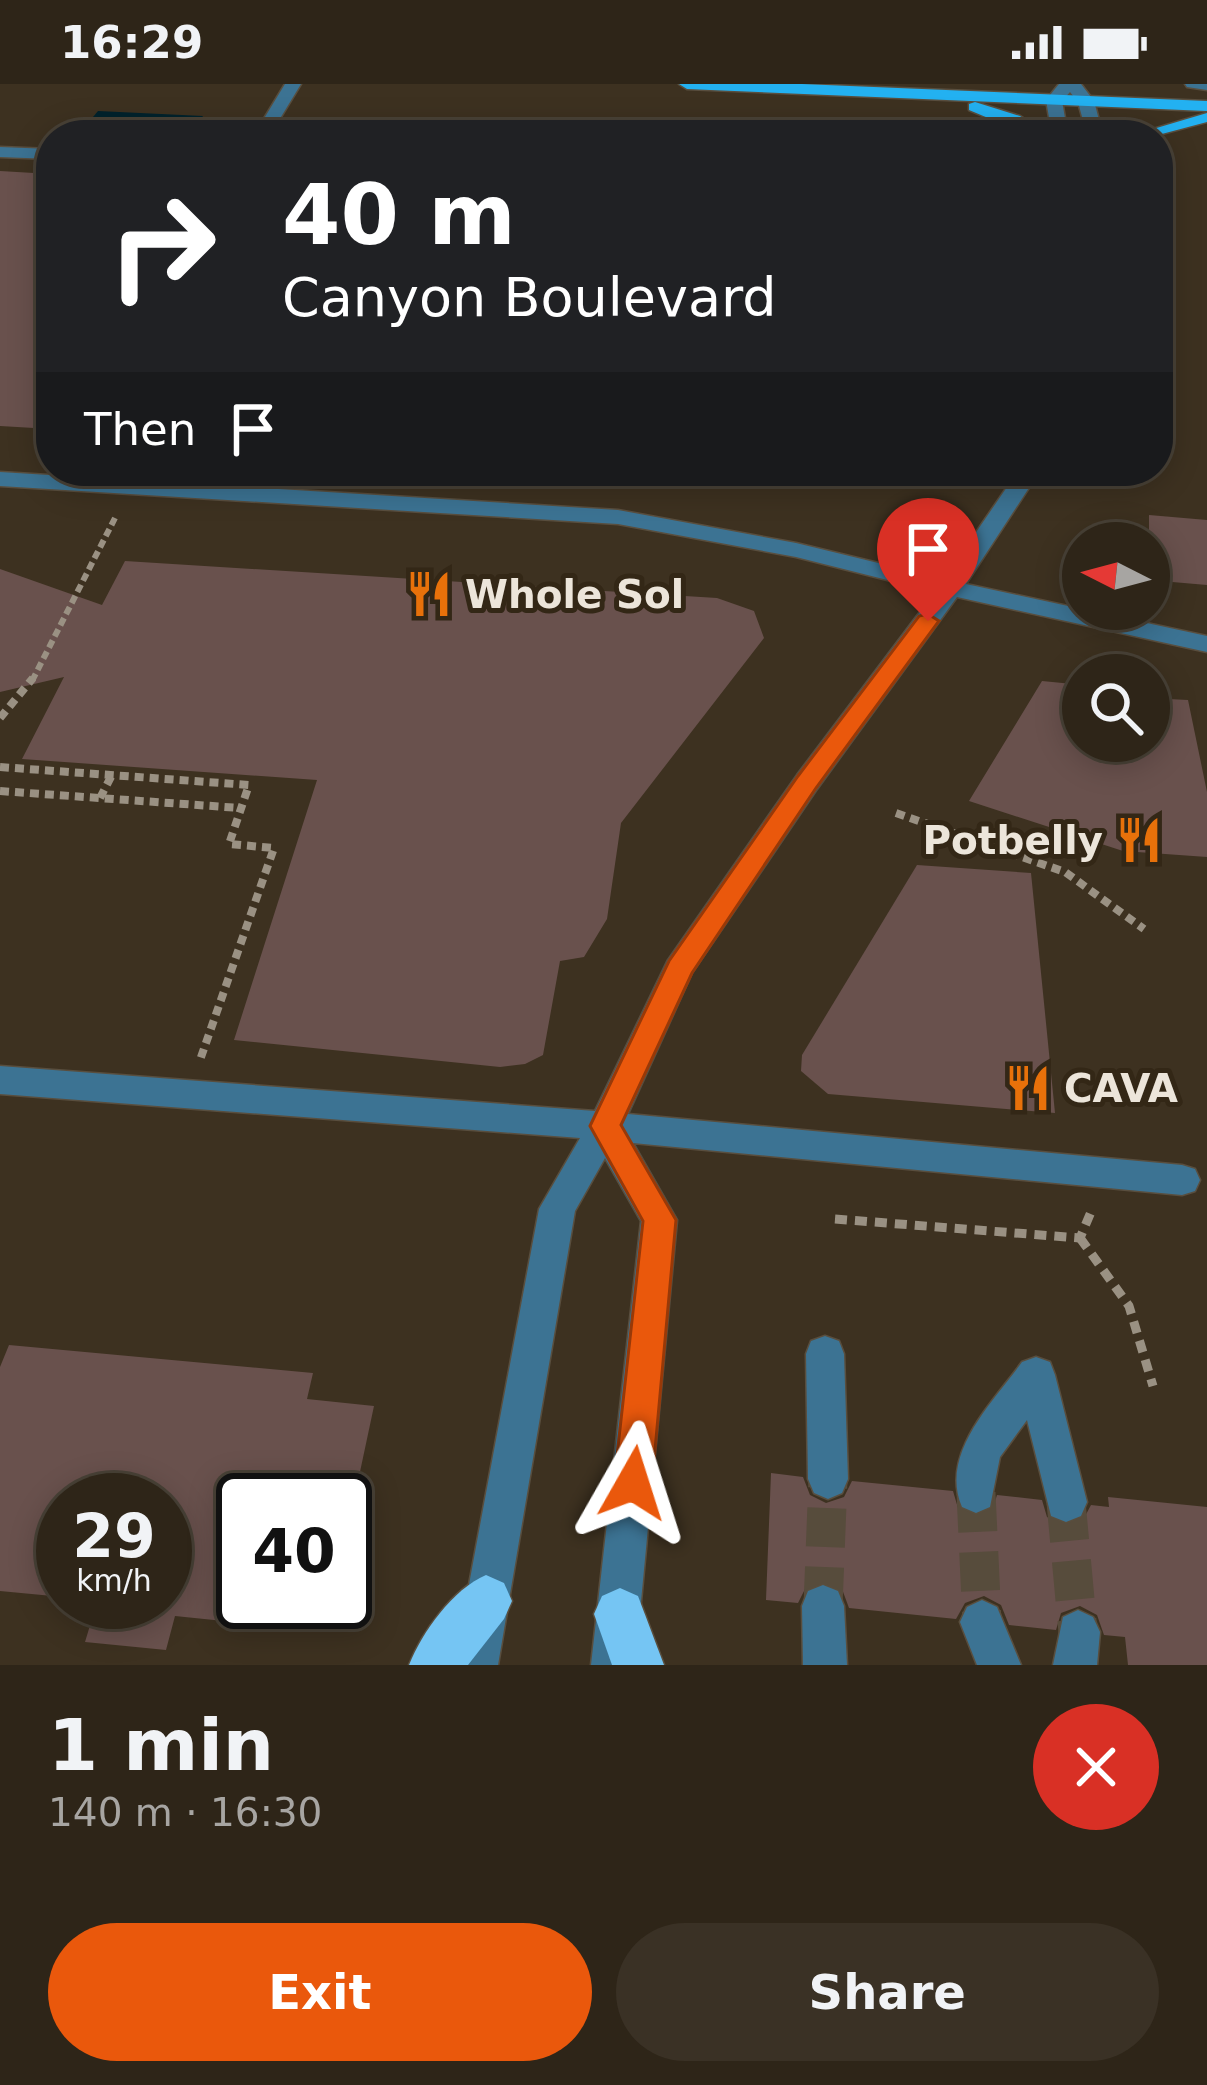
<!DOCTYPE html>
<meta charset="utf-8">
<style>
:root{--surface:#2e2518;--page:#3a3125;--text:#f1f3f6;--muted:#a7a5a2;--line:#494237;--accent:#ea580c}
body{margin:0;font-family:"DejaVu Sans",sans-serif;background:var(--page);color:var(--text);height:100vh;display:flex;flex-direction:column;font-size:45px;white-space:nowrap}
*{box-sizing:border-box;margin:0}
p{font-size:39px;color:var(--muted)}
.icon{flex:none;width:66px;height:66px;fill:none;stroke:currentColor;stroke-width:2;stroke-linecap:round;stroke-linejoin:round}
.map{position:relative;height:1581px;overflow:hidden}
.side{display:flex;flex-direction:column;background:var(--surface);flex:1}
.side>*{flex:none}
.hud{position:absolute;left:36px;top:36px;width:1137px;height:366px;border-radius:48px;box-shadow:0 6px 30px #0003,0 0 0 3px var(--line);background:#202124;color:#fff;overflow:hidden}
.needle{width:78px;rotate:276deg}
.tools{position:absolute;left:1062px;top:438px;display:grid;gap:24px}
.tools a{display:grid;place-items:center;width:108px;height:108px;border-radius:50%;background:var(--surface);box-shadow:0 6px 30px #0003,0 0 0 3px var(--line);font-size:60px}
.speed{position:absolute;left:36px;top:1389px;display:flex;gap:24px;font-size:60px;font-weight:700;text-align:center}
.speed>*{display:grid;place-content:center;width:156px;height:156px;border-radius:50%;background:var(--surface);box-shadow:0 6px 30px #0003,0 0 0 3px var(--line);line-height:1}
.speed small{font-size:30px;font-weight:400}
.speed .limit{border:6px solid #111;border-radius:18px;background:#fff;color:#111}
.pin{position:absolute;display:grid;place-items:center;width:102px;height:102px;color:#fff;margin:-123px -51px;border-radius:50% 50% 50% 0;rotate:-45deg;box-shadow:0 0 12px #0007}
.pin .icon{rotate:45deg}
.me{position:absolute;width:132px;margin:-66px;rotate:6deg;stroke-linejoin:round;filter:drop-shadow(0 0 9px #0008)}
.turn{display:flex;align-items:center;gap:42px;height:252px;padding:0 48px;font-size:54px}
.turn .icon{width:156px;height:156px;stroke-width:2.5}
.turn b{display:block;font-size:84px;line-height:102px}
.then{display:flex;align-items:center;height:114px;padding:0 48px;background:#0003;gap:24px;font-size:45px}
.round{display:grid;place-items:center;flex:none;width:126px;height:126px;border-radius:63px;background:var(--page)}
.overview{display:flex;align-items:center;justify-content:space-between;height:204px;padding:0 48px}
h1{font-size:72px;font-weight:700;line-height:90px}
.button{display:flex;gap:24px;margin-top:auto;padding:24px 48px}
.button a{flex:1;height:138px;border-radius:72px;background:var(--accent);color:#fff;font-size:48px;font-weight:700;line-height:138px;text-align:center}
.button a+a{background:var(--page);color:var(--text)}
.status{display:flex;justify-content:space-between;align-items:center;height:84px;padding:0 60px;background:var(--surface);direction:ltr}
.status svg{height:33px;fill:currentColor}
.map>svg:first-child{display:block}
.water{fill:#00222c}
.building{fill:#69514d}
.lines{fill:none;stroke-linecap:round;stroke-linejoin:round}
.minor-tunnel{stroke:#574c3c;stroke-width:39;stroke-dasharray:39 20;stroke-linecap:butt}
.minor-casing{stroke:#594e3e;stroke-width:3}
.major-casing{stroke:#594e3e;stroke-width:3}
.highway-casing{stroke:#594e3e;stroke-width:3}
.path-far2{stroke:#9a9183;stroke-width:6;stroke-dasharray:8 4.5;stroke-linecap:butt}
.path-far1{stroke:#9a9183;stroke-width:8;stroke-dasharray:9 6;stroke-linecap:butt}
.path{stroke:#9a9183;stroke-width:9;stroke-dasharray:12 8;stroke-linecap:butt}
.minor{fill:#3c7393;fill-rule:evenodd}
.major{fill:#23b1f1;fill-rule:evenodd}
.highway{fill:#75c5f3;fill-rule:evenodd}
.route{fill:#ea580c;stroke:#983908;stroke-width:3}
.labels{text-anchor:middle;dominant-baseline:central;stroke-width:10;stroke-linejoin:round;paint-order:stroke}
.poi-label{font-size:39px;font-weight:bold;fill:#ece5da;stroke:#332716;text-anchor:start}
</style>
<div class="status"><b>16:29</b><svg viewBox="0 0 49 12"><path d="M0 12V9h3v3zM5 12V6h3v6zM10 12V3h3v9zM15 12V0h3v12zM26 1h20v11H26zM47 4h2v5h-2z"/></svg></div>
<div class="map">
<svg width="1207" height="1581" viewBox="0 0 1207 1581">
<rect width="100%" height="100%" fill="#3d3120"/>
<polygon class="water" points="98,27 203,32 190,51 78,51"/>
<g class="building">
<polygon points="0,87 51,90 51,345 0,342"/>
<polygon points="1149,431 1207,436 1207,501 1149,496"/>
<polygon points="125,477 717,514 754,527 764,554 621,739 607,835 584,873 560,877 543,971 525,980 500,983 234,956 317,696 22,675 64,593 0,608 0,485 102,521"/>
<polygon points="1042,597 1083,601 1083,657 1149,657 1149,614 1188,616 1207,708 1207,773 1123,767 969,717"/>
<polygon points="917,781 1031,789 1055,1029 828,1010 801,987 802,971"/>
<polygon points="9,1261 313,1289 307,1315 374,1322 354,1416 243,1416 243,1539 175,1532 166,1566 85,1558 97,1518 165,1518 165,1416 63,1416 63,1513 0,1507 0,1283"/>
<polygon points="771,1389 803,1393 810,1411 826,1419 844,1413 852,1397 953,1407 958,1424 974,1433 992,1427 997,1411 1042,1416 1047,1433 1064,1442 1083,1436 1091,1421 1109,1423 1108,1413 1207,1423 1207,1581 1128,1581 1125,1553 1104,1551 1097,1531 1080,1522 1061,1529 1056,1546 1009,1541 1001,1521 984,1512 965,1519 956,1535 849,1524 842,1505 825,1497 806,1503 798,1519 766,1516"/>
</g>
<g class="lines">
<g class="minor-tunnel">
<polyline points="976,1409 982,1538"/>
<polyline points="1066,1418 1078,1548"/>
<polyline points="823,1522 828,1395"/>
</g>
<defs>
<g id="minor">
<polygon points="285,0 301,0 270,51 254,51"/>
<polygon points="1059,0 1081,0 1094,17 1103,51 1087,51 1078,18 1070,8 1062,17 1068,51 1052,51 1046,16"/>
<polygon points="1185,0 1207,0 1207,6 1187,3"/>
<polygon points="0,63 51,65 51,75 0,73"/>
<polygon points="1018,387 1040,387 966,500 1207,552 1207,568 957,513 817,705 692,889 628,1030 1182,1081 1195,1085 1200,1096 1195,1107 1182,1111 633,1059 677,1136 635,1581 591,1581 641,1137 605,1074 575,1127 498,1581 454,1581 539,1125 580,1054 0,1010 0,982 595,1027 668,876 797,691 935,508 796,473 618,440 0,402 0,388 618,426 796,459 944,495"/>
<polygon points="825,1252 839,1257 844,1270 848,1395 842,1409 828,1415 814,1409 808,1395 806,1270 811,1257"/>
<path d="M1036,1273L1050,1278L1055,1291L1087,1418L1081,1432L1066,1438L1051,1432L1027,1336L1000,1373L990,1423L976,1429L962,1423C939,1370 993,1318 1022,1278Z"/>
<polygon points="823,1501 838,1507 844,1522 847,1581 803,1581 802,1522 808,1507"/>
<polygon points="982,1516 997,1523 1021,1581 977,1581 960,1538 967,1523"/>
<polygon points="1078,1526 1093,1533 1100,1548 1097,1581 1053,1581 1063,1533"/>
</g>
<g id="major">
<polygon points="679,0 802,0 1207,17 1207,27 687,5"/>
<polygon points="975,18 1020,32 1049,51 1029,51 969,26 969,20"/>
<polygon points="1207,29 1207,38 1158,51 1133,51"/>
</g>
<g id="highway">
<path d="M486,1491L504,1499L512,1517L504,1535L468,1581H409C422,1548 453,1505 486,1491Z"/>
<polygon points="620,1504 638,1512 664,1581 612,1581 594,1530 602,1512"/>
</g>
</defs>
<use href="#minor" class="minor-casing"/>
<use href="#major" class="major-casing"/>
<use href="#highway" class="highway-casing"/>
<polyline class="path-far2" points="32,597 115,434"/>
<g class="path-far1">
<polyline points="0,634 33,594"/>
<polyline points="0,683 249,701 229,760 274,764 200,976"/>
<polyline points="0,707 240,724"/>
<polyline points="100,714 112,691"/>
<polyline points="896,729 1065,788 1144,845"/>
</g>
<g class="path">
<polyline points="835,1135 1080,1154 1091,1128"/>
<polyline points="1080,1154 1129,1222 1153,1302"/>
</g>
<use href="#minor" class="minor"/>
<use href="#major" class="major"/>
<use href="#highway" class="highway"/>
</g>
<polygon class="route" points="928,530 939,537 816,704 692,889 621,1041 676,1136 652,1399 646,1412 633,1417 620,1412 614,1399 643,1137 590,1042 669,877 798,692 919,532"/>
<defs>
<symbol id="restaurant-bare" viewBox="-9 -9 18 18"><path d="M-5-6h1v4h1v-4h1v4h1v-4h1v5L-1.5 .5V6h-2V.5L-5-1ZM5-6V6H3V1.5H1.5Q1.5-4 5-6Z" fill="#e8710a" stroke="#332716" stroke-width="2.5" paint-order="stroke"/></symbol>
</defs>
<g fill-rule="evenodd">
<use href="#restaurant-bare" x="396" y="477" width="66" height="66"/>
<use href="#restaurant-bare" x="1106" y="723" width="66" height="66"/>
<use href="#restaurant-bare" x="995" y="971" width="66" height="66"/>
</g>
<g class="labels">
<g class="poi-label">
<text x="465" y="510">Whole Sol</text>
<text x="1103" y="756" text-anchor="end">Potbelly</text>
<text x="1064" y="1004">CAVA</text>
</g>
</g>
</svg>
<div class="tools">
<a><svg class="needle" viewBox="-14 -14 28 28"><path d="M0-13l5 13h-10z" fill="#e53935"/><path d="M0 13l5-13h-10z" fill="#a7a5a2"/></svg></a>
<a><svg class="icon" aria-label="search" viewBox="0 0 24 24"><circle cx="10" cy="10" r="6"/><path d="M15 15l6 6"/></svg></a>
</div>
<div class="speed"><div>29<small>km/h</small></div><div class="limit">40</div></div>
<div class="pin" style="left:928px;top:537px;background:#d93025"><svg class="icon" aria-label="arrive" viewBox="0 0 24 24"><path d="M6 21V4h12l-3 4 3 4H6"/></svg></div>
<svg class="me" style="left:633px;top:1399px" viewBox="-20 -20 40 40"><path d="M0-17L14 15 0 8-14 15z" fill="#ea580c" stroke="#fff" stroke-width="4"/></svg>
<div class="hud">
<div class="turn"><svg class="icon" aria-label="right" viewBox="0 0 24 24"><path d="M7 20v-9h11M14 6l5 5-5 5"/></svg><div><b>40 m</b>Canyon Boulevard</div></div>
<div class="then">Then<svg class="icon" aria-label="arrive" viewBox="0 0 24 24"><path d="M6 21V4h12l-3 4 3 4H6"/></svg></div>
</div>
</div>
<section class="side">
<div class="overview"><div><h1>1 min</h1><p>140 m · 16:30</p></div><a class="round" style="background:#d93025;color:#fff"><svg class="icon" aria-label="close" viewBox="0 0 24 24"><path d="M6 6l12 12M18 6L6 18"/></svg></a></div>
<div class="button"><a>Exit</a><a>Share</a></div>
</section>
